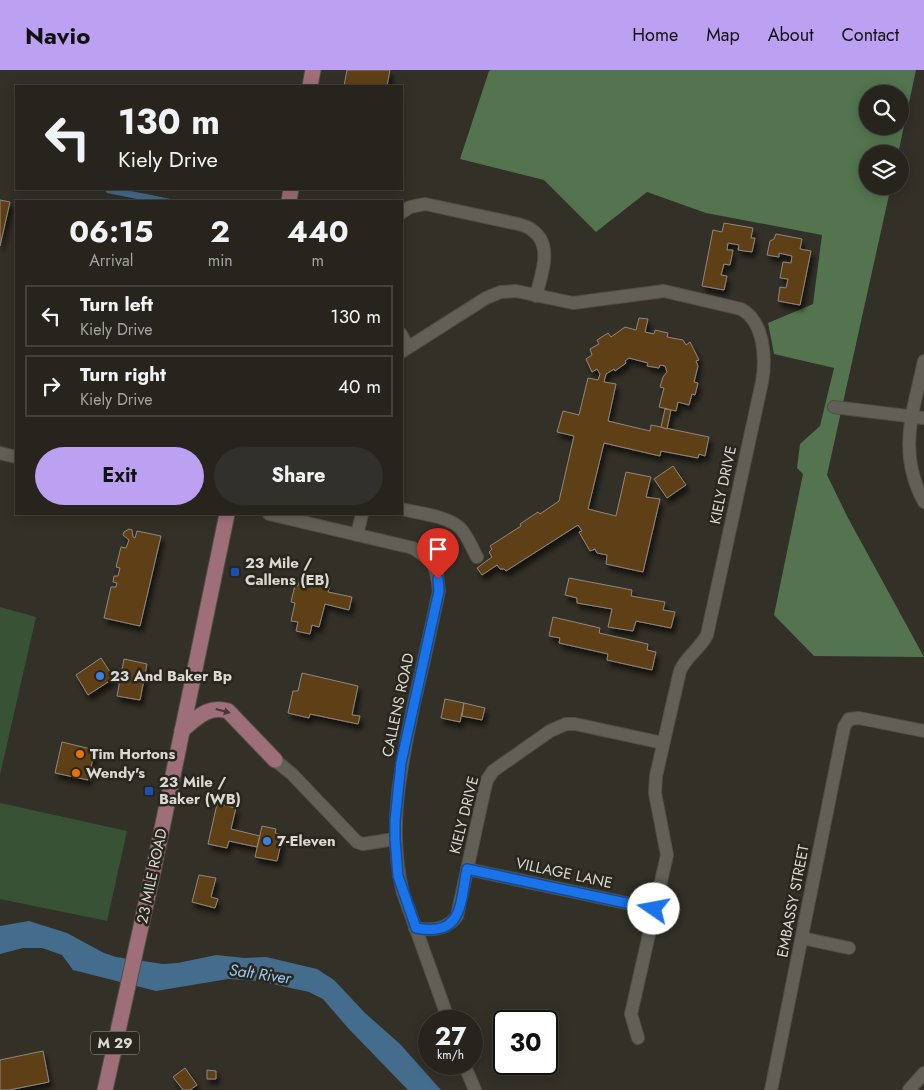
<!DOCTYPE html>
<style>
:root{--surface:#26241d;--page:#32302a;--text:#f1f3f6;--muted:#a4a4a4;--line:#42413b;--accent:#bca0f2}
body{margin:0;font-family:Jost,sans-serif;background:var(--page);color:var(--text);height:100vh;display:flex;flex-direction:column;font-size:19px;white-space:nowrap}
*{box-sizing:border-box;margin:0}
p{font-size:16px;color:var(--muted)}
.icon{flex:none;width:28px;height:28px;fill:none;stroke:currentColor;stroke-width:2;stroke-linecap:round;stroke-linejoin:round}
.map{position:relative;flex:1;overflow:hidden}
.panel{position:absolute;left:15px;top:130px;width:388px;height:315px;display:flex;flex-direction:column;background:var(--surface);border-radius:0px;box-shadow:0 2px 12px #0003,0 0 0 1px var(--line)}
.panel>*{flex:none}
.top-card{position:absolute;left:15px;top:15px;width:388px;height:105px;border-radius:0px;box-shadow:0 2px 12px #0003,0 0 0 1px var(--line);background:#26241d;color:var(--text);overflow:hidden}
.buttons{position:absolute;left:859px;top:15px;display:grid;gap:10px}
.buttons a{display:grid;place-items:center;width:50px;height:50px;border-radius:50%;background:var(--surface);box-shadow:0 2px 12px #0003,0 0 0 1px var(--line);font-size:25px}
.speed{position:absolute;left:418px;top:940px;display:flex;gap:10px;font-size:25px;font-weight:700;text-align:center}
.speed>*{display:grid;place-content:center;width:65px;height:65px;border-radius:50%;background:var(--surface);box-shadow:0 2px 12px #0003,0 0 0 1px var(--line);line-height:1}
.speed small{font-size:12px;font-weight:400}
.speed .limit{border:2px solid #111;border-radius:8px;background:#fff;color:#111}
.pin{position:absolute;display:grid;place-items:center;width:42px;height:42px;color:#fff;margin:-51px -21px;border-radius:50% 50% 50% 0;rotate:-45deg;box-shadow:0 0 5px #0007}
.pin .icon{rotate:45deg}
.me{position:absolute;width:55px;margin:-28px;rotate:282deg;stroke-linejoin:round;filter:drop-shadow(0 0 4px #0008)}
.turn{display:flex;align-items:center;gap:18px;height:105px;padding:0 20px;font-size:22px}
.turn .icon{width:65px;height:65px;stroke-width:2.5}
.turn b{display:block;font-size:35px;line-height:42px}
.eta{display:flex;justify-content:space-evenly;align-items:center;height:85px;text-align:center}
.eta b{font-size:30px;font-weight:700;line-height:35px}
.action{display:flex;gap:10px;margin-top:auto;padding:10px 20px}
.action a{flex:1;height:58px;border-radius:30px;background:var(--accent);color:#111;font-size:20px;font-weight:700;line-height:58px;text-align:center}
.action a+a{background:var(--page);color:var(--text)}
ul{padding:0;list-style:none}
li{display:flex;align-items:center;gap:15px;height:62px;margin:0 10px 8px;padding:0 10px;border:2px solid var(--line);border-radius:0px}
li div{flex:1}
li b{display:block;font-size:19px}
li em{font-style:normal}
header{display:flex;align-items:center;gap:30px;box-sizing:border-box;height:70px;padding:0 25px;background:var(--accent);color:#111}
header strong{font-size:24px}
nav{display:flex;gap:28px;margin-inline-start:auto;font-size:18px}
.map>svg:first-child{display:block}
.green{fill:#385235}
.forest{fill:#53744f;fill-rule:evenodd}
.water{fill:#446c8d}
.building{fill:#5e4017;stroke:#8f877e;filter:url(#shadow)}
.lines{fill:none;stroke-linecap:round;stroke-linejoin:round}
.minor-casing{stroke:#504e47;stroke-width:14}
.major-casing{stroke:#504e47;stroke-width:17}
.minor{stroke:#626056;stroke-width:12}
.major{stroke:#9f6f79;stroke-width:15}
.oneway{fill:#463834}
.route-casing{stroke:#114b97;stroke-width:12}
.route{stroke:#1a73e8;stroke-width:9}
.transit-dot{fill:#1a4fb4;stroke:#28261d;stroke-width:2}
.shop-dot{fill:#3f7fe0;stroke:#28261d;stroke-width:2}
.food-dot{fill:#e8710a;stroke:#28261d;stroke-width:2}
.labels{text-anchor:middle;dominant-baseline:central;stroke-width:5;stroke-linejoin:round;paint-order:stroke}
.shield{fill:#28261d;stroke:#a5a39c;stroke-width:1}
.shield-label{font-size:14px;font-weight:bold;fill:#dad9d3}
.street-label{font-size:15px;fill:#dad9d3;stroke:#28261d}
.poi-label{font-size:15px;font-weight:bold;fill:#dad9d3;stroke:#28261d;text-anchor:start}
.water-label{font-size:16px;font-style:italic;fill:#99caf5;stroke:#28261d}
</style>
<header>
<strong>Navio</strong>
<nav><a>Home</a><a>Map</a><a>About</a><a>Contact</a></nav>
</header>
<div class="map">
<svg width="924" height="1020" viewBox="0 0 924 1020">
<defs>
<filter id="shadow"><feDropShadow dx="3" dy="5.5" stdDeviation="2.5" flood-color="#0009"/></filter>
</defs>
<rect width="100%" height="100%" fill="#323027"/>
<g class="green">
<polygon points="0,537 36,547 0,705"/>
<polygon points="0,733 127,761 107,851 0,829"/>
</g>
<path class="forest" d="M491,0H916L898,84H868V116H891L827,405L848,448L924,587L814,586L774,545L803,404L797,398L800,374L820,356L834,298L774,284L768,253L813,234L822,165L706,143L647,122L596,162L544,110L460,89L489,1ZM868,24H900V56H868Z"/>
<g class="water">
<path d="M104,119C131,119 154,126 180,131H147L107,123Z"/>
<polygon points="29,851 67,863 104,883 116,887 163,894 178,893 216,885 245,888 266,887 317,899 334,910 365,943 400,974 441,1020 408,1020 348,958 323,929 309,922 259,911 228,909 156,921 73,900 62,885 42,878 23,878 0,884 0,856"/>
</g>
<g class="building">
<polygon points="347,0 390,0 387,16 344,16"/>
<polygon points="0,130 10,132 0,176"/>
<polygon points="724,153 753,158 751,168 755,168 752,182 738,180 739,175 728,173 727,180 733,180 730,195 724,194 721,205 727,206 724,220 702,216 713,160 722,162"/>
<polygon points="776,164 802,169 800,179 811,181 800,235 778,231 780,217 786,218 788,209 780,208 783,192 791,193 792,186 779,183 779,187 767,185 770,171 774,169"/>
<polygon points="639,248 648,249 645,262 654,264 655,260 668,263 667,267 683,270 686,275 690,272 699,290 696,291 698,296 694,312 698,313 695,325 692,324 689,335 678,332 676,341 659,337 664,318 660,317 663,307 667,302 665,296 660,295 659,298 647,296 648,293 629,288 625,291 626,293 615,301 614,299 606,304 604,312 616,314 608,351 650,361 651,355 709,367 705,386 699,384 698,388 661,381 660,386 604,373 588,439 616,446 626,402 651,407 646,427 660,429 643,502 606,494 607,485 597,483 595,479 590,481 579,462 582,461 578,455 506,501 504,499 500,499 497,495 482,505 477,498 492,487 489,482 492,479 490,476 521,456 520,454 538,442 540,444 559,431 574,366 557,362 563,341 579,345 588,308 598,310 600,304 597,299 592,302 586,289 592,285 590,279 599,274 597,270 608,263 611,267 625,257 636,260"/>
<polygon points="665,339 671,340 667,359 661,357"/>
<polygon points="673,396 686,415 667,428 654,409"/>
<polygon points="129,459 132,460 133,467 135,468 137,461 161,466 140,556 104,548 111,517 116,517 117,513 113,512 114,506 118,506 120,498 116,497 121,477 126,478 129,470 123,465 124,462"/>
<polygon points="569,508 632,520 631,526 665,532 663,540 675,542 671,558 636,551 633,561 608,557 612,539 577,533 577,528 565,525"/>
<polygon points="300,509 330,516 328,522 352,527 349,540 325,534 319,557 312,555 310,564 296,561 298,552 291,551 295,533 291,532 295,515 298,516"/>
<polygon points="553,547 600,558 599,563 648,574 647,580 656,582 652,600 607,590 608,584 559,573 560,568 549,566"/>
<polygon points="101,588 114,608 88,625 76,605"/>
<polygon points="124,589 147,594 140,630 117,626"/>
<polygon points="302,603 358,616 352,645 360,646 358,654 310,644 309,648 288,643 293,621 298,621"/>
<polygon points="445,629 464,633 460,652 441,648"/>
<polygon points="464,633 485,638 482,650 462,646"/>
<polygon points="62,672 95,680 88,710 55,703"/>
<polygon points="217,734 236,738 231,759 260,766 257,777 229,771 227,778 208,774"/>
<polygon points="262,756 276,759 275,763 283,765 277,791 255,787"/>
<polygon points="199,805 216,808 211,827 218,829 215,838 192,832"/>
<polygon points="43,981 49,1012 9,1020 0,1020 0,990"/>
<polygon points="185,998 197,1015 190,1020 183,1020 173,1007"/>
<polygon points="207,1000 216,1001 216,1009 207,1009"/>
</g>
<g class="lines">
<defs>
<g id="minor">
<path d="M401,143L410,137L425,134L518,154C522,155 529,157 532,160C554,175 541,205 536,226"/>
<polyline points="401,264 408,277"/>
<path d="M401,282L486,228L501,222L516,221L573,233L664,221L741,239C765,252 766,290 762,312L707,565C700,579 686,586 680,601L656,706L655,723L667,785L631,944L638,968"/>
<path d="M924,291C913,343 897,382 924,432"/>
<polyline points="834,337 924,348"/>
<polyline points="0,383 16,387"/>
<path d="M401,439C418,443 449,446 461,459C468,467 472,478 477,487"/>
<path d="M269,444L413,478C436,493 436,495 439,521C431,558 423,596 414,633C401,696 387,759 403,823L449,951"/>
<polyline points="357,465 362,444"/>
<polyline points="275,690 292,704 357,772 363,774 395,769"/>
<polyline points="467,799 654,839"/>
<path d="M415,858C431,861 447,860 457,846L484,722L487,710L493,701L550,661L566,654H575L663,673"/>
<polyline points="802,868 849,878"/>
<polyline points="464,994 475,1020"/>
<polyline points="771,1020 844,657 849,649 859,648 924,661"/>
<polyline points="909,1020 924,1003"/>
</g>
<g id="major">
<polyline points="310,16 313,0"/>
<polyline points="289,131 291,119"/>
<path d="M182,660C197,648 208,635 228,641L275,690"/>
<polyline points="105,1020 153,802 227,444"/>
</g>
</defs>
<use href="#minor" class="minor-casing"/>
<use href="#major" class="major-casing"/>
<use href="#minor" class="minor"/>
<use href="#major" class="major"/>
</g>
<defs><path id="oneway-solid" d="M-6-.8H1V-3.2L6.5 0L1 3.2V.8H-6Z" transform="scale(1.25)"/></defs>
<use class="oneway" href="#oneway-solid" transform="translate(223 641) rotate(15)"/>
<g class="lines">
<defs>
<path id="route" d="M438,509L439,521L401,693L395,751V769L398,806L416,858C463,867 460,834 467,799L654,839"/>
</defs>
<use href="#route" class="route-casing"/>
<use href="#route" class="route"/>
</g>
<g class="transit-dot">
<rect x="230" y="497" width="10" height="10" rx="2.5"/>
<rect x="144" y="716" width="10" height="10" rx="2.5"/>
</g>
<g class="shop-dot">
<circle cx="100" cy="606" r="5"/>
<circle cx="267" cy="771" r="5"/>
</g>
<g class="food-dot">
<circle cx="80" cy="684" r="5"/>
<circle cx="76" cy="703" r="5"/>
</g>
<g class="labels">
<rect class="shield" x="91" y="961.5" width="48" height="23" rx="4"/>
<g class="shield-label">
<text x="115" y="973">M 29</text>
</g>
<g class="street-label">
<text transform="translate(723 415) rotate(-78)">KIELY DRIVE</text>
<text transform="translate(398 635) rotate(-78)">CALLENS ROAD</text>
<text transform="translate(464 745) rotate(-76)">KIELY DRIVE</text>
<text transform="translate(564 803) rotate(12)">VILLAGE LANE</text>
<text transform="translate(152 806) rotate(-78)">23 MILE ROAD</text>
<text transform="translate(793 831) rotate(-79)">EMBASSY STREET</text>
</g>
<g class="poi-label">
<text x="245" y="493">23 Mile /<tspan x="245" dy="17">Callens (EB)</tspan></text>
<text x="110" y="606">23 And Baker Bp</text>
<text x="90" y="684">Tim Hortons</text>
<text x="86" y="703">Wendy's</text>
<text x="159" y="712">23 Mile /<tspan x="159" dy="17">Baker (WB)</tspan></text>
<text x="277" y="771">7-Eleven</text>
</g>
<g class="water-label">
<text transform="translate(260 904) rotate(8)">Salt River</text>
</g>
</g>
</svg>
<div class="buttons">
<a><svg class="icon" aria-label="search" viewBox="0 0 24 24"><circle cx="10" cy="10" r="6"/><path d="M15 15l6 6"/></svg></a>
<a><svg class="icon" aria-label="layers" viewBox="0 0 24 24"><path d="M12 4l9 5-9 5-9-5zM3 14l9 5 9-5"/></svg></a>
</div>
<div class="speed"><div>27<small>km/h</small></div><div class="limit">30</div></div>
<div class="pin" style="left:438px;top:509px;background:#d93025"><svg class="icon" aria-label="arrive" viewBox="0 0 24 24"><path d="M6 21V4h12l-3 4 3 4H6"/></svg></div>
<svg class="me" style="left:654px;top:839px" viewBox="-20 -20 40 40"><circle r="19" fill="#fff"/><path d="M0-13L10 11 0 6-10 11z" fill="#1a73e8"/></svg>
<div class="top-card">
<div class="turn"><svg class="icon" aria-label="left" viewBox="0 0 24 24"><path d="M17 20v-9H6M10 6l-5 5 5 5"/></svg><div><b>130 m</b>Kiely Drive</div></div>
</div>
<section class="panel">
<div class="eta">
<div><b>06:15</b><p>Arrival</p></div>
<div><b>2</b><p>min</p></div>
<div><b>440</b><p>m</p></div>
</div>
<ul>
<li><svg class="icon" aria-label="left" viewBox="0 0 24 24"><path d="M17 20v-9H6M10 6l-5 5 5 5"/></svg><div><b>Turn left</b><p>Kiely Drive</p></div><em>130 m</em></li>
<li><svg class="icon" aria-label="right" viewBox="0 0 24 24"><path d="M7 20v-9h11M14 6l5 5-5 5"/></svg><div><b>Turn right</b><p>Kiely Drive</p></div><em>40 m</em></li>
</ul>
<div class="action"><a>Exit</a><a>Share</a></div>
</section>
</div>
